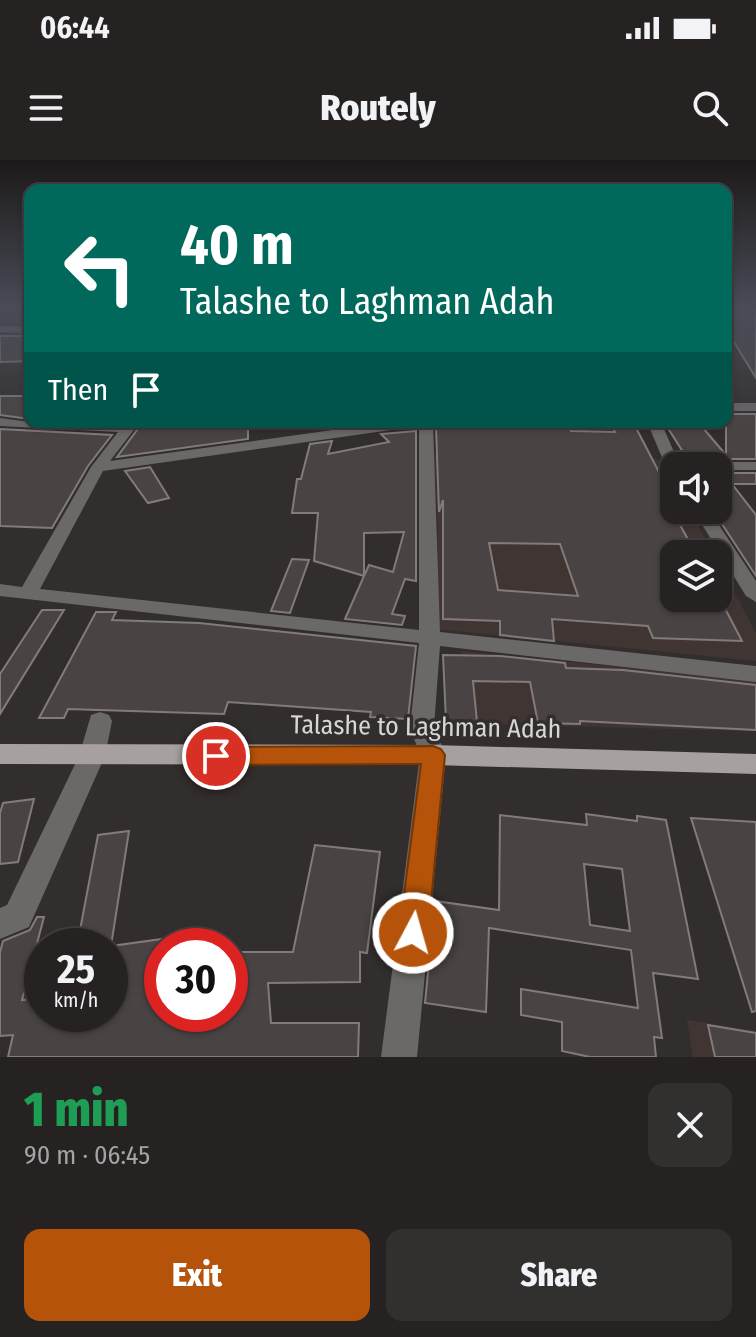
<!DOCTYPE html>
<meta charset="utf-8">
<style>
:root{--surface:#262222;--page:#322f2f;--text:#f1f3f6;--muted:#a4a4a5;--line:#423f40;--accent:#b45309}
body{margin:0;font-family:"Fira Sans Condensed",sans-serif;background:var(--page);color:var(--text);height:100vh;display:flex;flex-direction:column;font-size:30px;white-space:nowrap}
*{box-sizing:border-box;margin:0}
p{font-size:26px;color:var(--muted)}
.icon{flex:none;width:44px;height:44px;fill:none;stroke:currentColor;stroke-width:2;stroke-linecap:round;stroke-linejoin:round}
.map{position:relative;height:897px;overflow:hidden}
.side{display:flex;flex-direction:column;background:var(--surface);flex:1}
.side>*{flex:none}
.banner{position:absolute;left:24px;top:24px;width:708px;height:244px;border-radius:16px;box-shadow:0 2px 6px #0004,0 0 0 2px var(--line);background:#00695c;color:#fff;overflow:hidden}
.fabs{position:absolute;left:660px;top:292px;display:grid;gap:16px}
.fabs a{display:grid;place-items:center;width:72px;height:72px;border-radius:16px;background:var(--surface);box-shadow:0 2px 6px #0004,0 0 0 2px var(--line);font-size:40px}
.speed{position:absolute;left:24px;top:768px;display:flex;gap:16px;font-size:40px;font-weight:700;text-align:center}
.speed>*{display:grid;place-content:center;width:104px;height:104px;border-radius:50%;background:var(--surface);box-shadow:0 2px 6px #0004,0 0 0 2px var(--line);line-height:1}
.speed small{font-size:20px;font-weight:400}
.speed .limit{border:12px solid #d22;background:#fff;color:#111}
.pin{position:absolute;display:grid;place-items:center;width:68px;height:68px;color:#fff;margin:-34px;border:4px solid #fff;border-radius:50%;box-shadow:0 2px 8px #0007}
.me{position:absolute;width:88px;margin:-44px;rotate:6deg;stroke-linejoin:round;filter:drop-shadow(0 0 6px #0008)}
.turn{display:flex;align-items:center;gap:28px;height:168px;padding:0 24px;font-size:36px}
.turn .icon{width:104px;height:104px;stroke-width:2.5}
.turn b{display:block;font-size:56px;line-height:68px}
.then{display:flex;align-items:center;height:76px;padding:0 24px;background:#0003;gap:16px;font-size:30px}
.round{display:grid;place-items:center;flex:none;width:84px;height:84px;border-radius:16px;background:var(--page)}
.overview{display:flex;align-items:center;justify-content:space-between;height:136px;padding:0 24px}
h1{font-size:48px;font-weight:800;line-height:60px;color:#1e9e55}
.action{display:flex;gap:16px;margin-top:auto;padding:16px 24px}
.action a{flex:1;height:92px;border-radius:16px;background:var(--accent);color:#fff;font-size:32px;font-weight:800;line-height:92px;text-align:center}
.action a+a{background:var(--page);color:var(--text)}
.status{display:flex;justify-content:space-between;align-items:center;height:56px;padding:0 40px;background:var(--surface);direction:ltr}
.status svg{height:22px;fill:currentColor}
header{display:flex;justify-content:space-between;align-items:center;height:104px;padding:0 24px;background:var(--surface);font-size:36px;font-weight:800}
.map>svg:first-child{display:block}
.built{fill:#413533}
.building{fill:#494443;stroke:#817b7a;stroke-width:2;fill-rule:evenodd}
.lines{fill:none;stroke-linecap:round;stroke-linejoin:round}
.minor{fill:#6b6868;fill-rule:evenodd}
.major{fill:#a6a1a0;fill-rule:evenodd}
.route{fill:#b45309;stroke:#753606;stroke-width:2}
.labels{text-anchor:middle;dominant-baseline:central;stroke-width:7;stroke-linejoin:round;paint-order:stroke}
.near-street-label{font-size:26px;fill:#d8d5d5;stroke:#322e2d}
</style>
<div class="status"><b>06:44</b><svg viewBox="0 0 49 12"><path d="M0 12V9h3v3zM5 12V6h3v6zM10 12V3h3v9zM15 12V0h3v12zM26 1h20v11H26zM47 4h2v5h-2z"/></svg></div>
<header><svg class="icon" aria-label="menu" viewBox="0 0 24 24"><path d="M4 6h16M4 12h16M4 18h16"/></svg>Routely<svg class="icon" aria-label="search" viewBox="0 0 24 24"><circle cx="10" cy="10" r="6"/><path d="M15 15l6 6"/></svg></header>
<div class="map">
<svg width="756" height="897" viewBox="0 0 756 897">
<rect width="100%" height="100%" fill="#322e2d"/>
<g class="built">
<polygon points="434,295 650,296 662,302 674,323 674,350 689,350 714,394 674,394 674,438 718,438 718,402 756,473 756,501 436,469 438,370"/>
<polygon points="461,491 756,521 756,571 465,564"/>
<polygon points="687,860 756,871 756,897 693,897"/>
</g>
<g class="building">
<polygon points="726,148 756,148 756,218 726,169"/>
<polygon points="0,176 30,176 30,201 0,202"/>
<polygon points="0,236 30,236 30,259 0,255"/>
<polygon points="726,254 756,254 756,299 718,299 709,304 690,303 664,262 698,262 726,295"/>
<polygon points="143,262 248,262 248,279 117,297"/>
<path d="M461,262H567L571,271L615,272L610,262H633L674,341V354L696,394H674V438L718,439V435L742,481L653,478L648,466L552,459L554,481L500,475V461L443,459V340L439,352L436,267ZM489,383L560,384L578,436L498,430Z"/>
<polygon points="0,269 112,275 88,306 52,368 0,366"/>
<path d="M416,271V421L405,419L392,454L405,456L402,465L345,459L364,416L314,401L318,353H292L297,319H301L310,284L332,281L328,294L389,282L381,274ZM404,372L393,412L369,405L364,416V373Z"/>
<polygon points="150,307 169,338 148,343 125,311"/>
<polygon points="718,313 756,313 756,324 732,324 756,355 756,416 718,358"/>
<polygon points="292,399 309,400 290,453 271,451"/>
<polygon points="42,450 64,450 0,554 0,514"/>
<polygon points="96,452 116,452 112,460 199,463 416,486 408,559 370,557 371,552 228,542 224,554 68,549 64,558 39,558"/>
<polygon points="443,495 500,496 565,503 566,508 623,510 756,525 756,570 580,561 580,564 538,563 530,522 473,521 477,562 446,561"/>
<polygon points="34,639 18,702 0,704 0,653 3,643"/>
<path d="M586,654L637,661V656L666,660L698,819L653,813L662,878L654,877L656,897H590L562,891V862L521,855V829L638,848L631,790L489,768L486,852L425,843L435,741L499,750L500,655L587,665ZM584,704L622,709L630,771L590,765Z"/>
<polygon points="691,658 756,662 756,851 752,852"/>
<polygon points="129,671 111,786 162,779 162,854 230,854 230,822 235,792 293,792 315,685 380,692 367,793 360,792 360,822 268,823 271,863 359,863 358,897 8,897 13,875 0,876 0,792 3,781 30,770 37,757 44,757 22,840 42,838 42,854 110,854 110,786 77,786 98,675"/>
<polygon points="708,865 756,873 756,897 715,897"/>
</g>
<g class="lines">
<g class="minor">
<polygon points="0,166 30,167 30,173 0,172"/>
<rect x="726" y="243" width="30" height="8"/>
<path d="M0,258L30,262L124,265L140,262L110,301L390,262H433L440,472L756,506V522L440,486L434,567L446,595L417,897H381L420,595L410,567L419,483L0,436V424L22,427L91,307L118,272L0,266ZM419,266V470L40,429L103,311Z"/>
<polygon points="647,262 661,262 680,306 674,306 674,313 667,309"/>
<polygon points="718,302 756,302 756,310 718,310 718,306 711,306"/>
<polygon points="693,350 709,350 756,421 756,442 746,436"/>
<polygon points="100,552 109,555 112,561 105,596 29,767 0,779 0,748 7,745 79,596 91,555"/>
</g>
<polygon class="major" points="0,584 433,585 756,594 756,614 433,605 0,604"/>
</g>
<linearGradient id="sky" x2="0" y2="1"><stop stop-color="#1c1919"/><stop offset="0.54" stop-color="#494c57"/><stop offset="1" stop-color="#494c57" stop-opacity="0"/></linearGradient>
<rect width="756" height="274" fill="url(#sky)"/>
<polygon class="route" points="433,586 441,589 445,595 428,773 423,783 413,787 403,783 399,773 421,604 216,605 208,602 204,596 208,589 216,587"/>
<g class="labels">
<g class="near-street-label">
<text transform="translate(426 567) rotate(1)">Talashe to Laghman Adah</text>
</g>
</g>
</svg>
<div class="fabs">
<a><svg class="icon" aria-label="sound" viewBox="0 0 24 24"><path d="M4 9h4l5-4v14l-5-4H4zM17 9q2 3 0 6"/></svg></a>
<a><svg class="icon" aria-label="layers" viewBox="0 0 24 24"><path d="M12 4l9 5-9 5-9-5zM3 14l9 5 9-5"/></svg></a>
</div>
<div class="speed"><div>25<small>km/h</small></div><div class="limit">30</div></div>
<div class="pin" style="left:216px;top:596px;background:#d93025"><svg class="icon" aria-label="arrive" viewBox="0 0 24 24"><path d="M6 21V4h12l-3 4 3 4H6"/></svg></div>
<svg class="me" style="left:413px;top:773px" viewBox="-20 -20 40 40"><circle r="17" fill="#b45309" stroke="#fff" stroke-width="3"/><path d="M0-11L8 9 0 5-8 9z" fill="#fff"/></svg>
<div class="banner">
<div class="turn"><svg class="icon" aria-label="left" viewBox="0 0 24 24"><path d="M17 20v-9H6M10 6l-5 5 5 5"/></svg><div><b>40 m</b>Talashe to Laghman Adah</div></div>
<div class="then">Then<svg class="icon" aria-label="arrive" viewBox="0 0 24 24"><path d="M6 21V4h12l-3 4 3 4H6"/></svg></div>
</div>
</div>
<section class="side">
<div class="overview"><div><h1>1 min</h1><p>90 m · 06:45</p></div><a class="round"><svg class="icon" aria-label="close" viewBox="0 0 24 24"><path d="M6 6l12 12M18 6L6 18"/></svg></a></div>
<div class="action"><a>Exit</a><a>Share</a></div>
</section>
